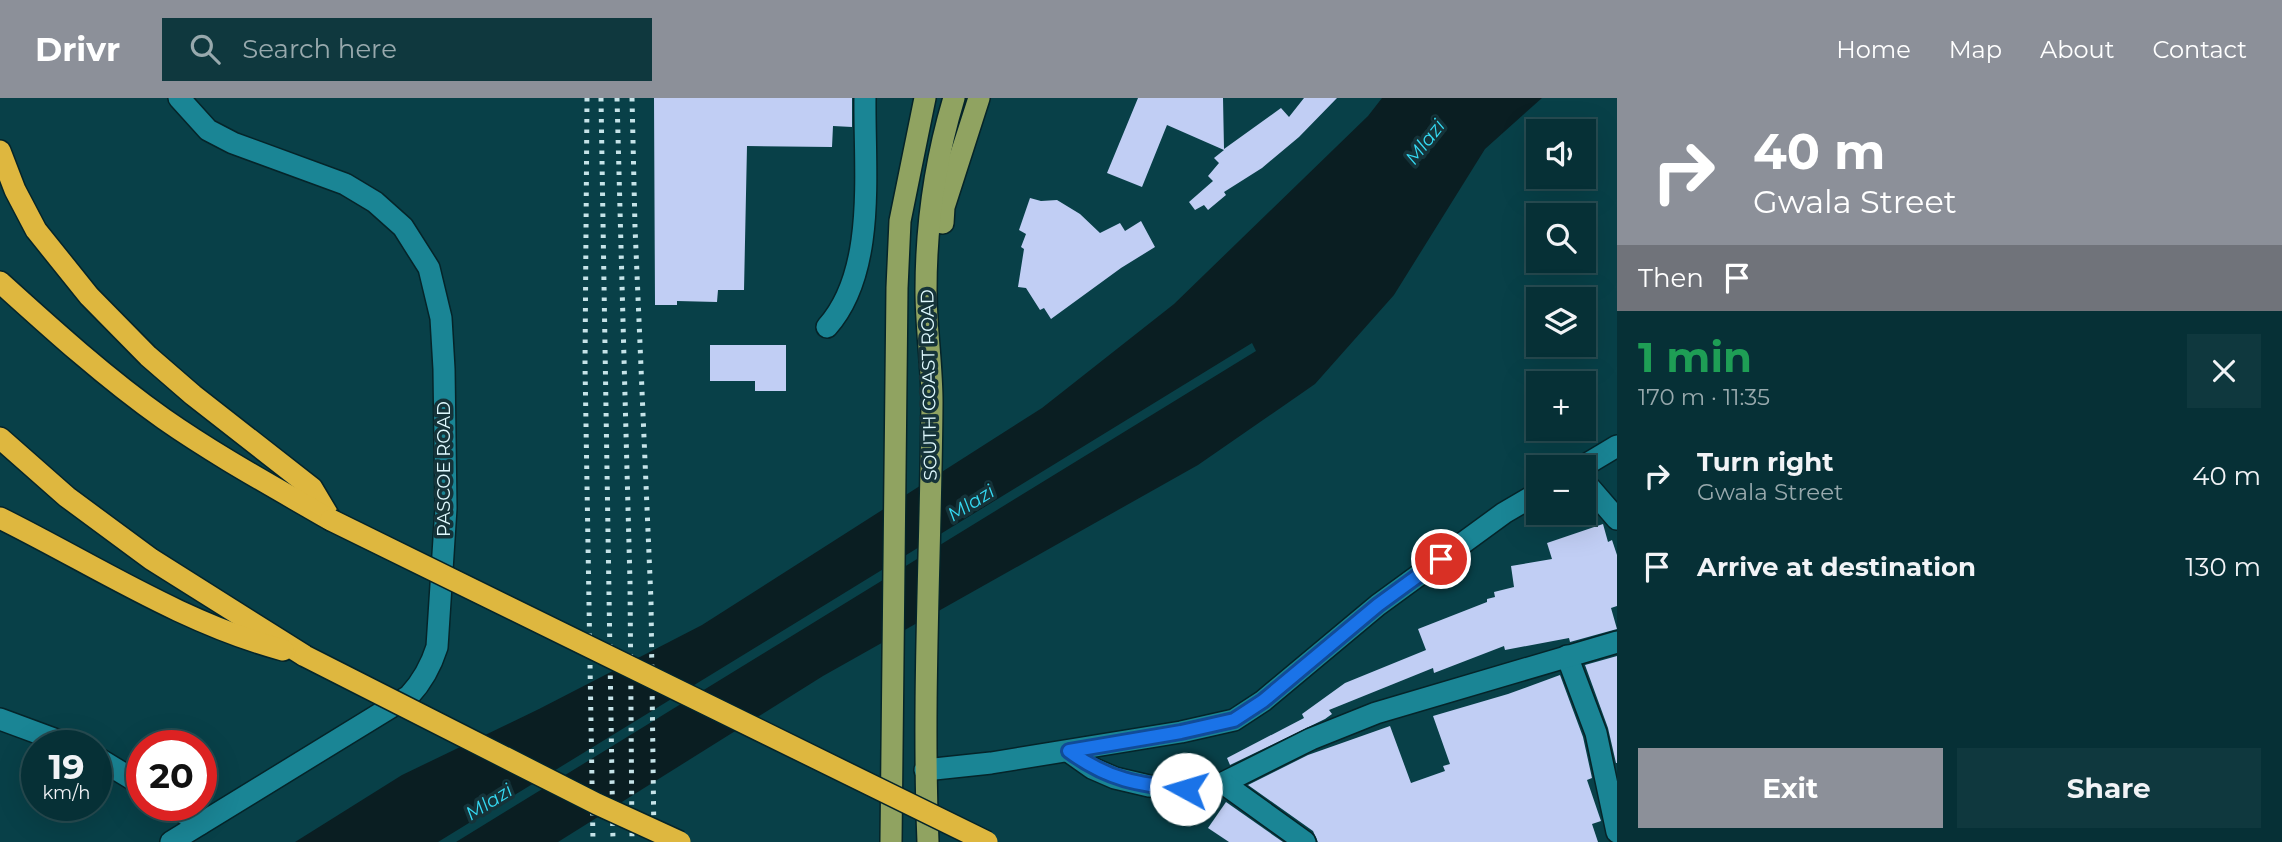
<!DOCTYPE html>
<meta charset="utf-8">
<style>
:root{--surface:#063036;--page:#0f383e;--text:#f1f3f6;--muted:#98a9ad;--line:#274b51;--accent:#8c9099}
body{margin:0;font-family:Montserrat,sans-serif;background:var(--page);color:var(--text);height:100vh;display:flex;flex-direction:column;font-size:26px;white-space:nowrap}
*{box-sizing:border-box;margin:0}
p{font-size:23px;color:var(--muted)}
.icon{flex:none;width:38px;height:38px;fill:none;stroke:currentColor;stroke-width:2;stroke-linecap:round;stroke-linejoin:round}
.map{position:relative;flex:1;overflow:hidden}
.panel{display:flex;flex-direction:column;background:var(--surface);width:665px}
.panel>*{flex:none}
.guide{background:#8c9099;color:#fff;overflow:hidden}
.buttons{position:absolute;left:1526px;top:21px;display:grid;gap:14px}
.buttons a{display:grid;place-items:center;width:70px;height:70px;border-radius:0px;background:var(--surface);box-shadow:0 7px 28px #0002,0 0 0 2px var(--line);font-size:35px}
.speed{position:absolute;left:21px;top:632px;display:flex;gap:14px;font-size:35px;font-weight:700;text-align:center}
.speed>*{display:grid;place-content:center;width:91px;height:91px;border-radius:50%;background:var(--surface);box-shadow:0 7px 28px #0002,0 0 0 2px var(--line);line-height:1}
.speed small{font-size:18px;font-weight:400}
.speed .limit{border:10px solid #d22;background:#fff;color:#111}
.pin{position:absolute;display:grid;place-items:center;width:60px;height:60px;color:#fff;margin:-30px;border:4px solid #fff;border-radius:50%;box-shadow:0 2px 7px #0007}
.me{position:absolute;width:77px;margin:-38px;rotate:276deg;stroke-linejoin:round;filter:drop-shadow(0 0 5px #0008)}
.turn{display:flex;align-items:center;gap:24px;height:147px;padding:0 21px;font-size:32px}
.turn .icon{width:91px;height:91px;stroke-width:2.5}
.turn b{display:block;font-size:49px;line-height:60px}
.then{display:flex;align-items:center;height:66px;padding:0 21px;background:#0003;gap:14px;font-size:26px}
.round{display:grid;place-items:center;flex:none;width:74px;height:74px;border-radius:0px;background:var(--page)}
.headline{display:flex;align-items:center;justify-content:space-between;height:119px;padding:0 21px}
h1{font-size:42px;font-weight:700;line-height:52px;color:#1e9e55}
.primary-button{display:flex;gap:14px;margin-top:auto;padding:14px 21px}
.primary-button a{flex:1;height:80px;border-radius:0px;background:var(--accent);color:#fff;font-size:28px;font-weight:700;line-height:80px;text-align:center}
.primary-button a+a{background:var(--page);color:var(--text)}
ul{padding:0;list-style:none}
li{display:flex;align-items:center;gap:21px;height:91px;padding:0 21px}
li div{flex:1}
li b{display:block;font-size:26px}
li em{font-style:normal}
header{display:flex;align-items:center;gap:42px;box-sizing:border-box;height:98px;padding:0 35px;background:var(--accent);color:#fff}
header strong{font-size:33px}
nav{display:flex;gap:38px;margin-inline-start:auto;font-size:24px}
.search{width:490px;height:63px;background:var(--page);display:flex;align-items:center;gap:18px;box-sizing:border-box;padding:0 24px;border-radius:0px;color:var(--muted);font-size:26px}
main{display:flex;flex:1;min-height:0}
.map>svg:first-child{display:block}
.water{fill:#0a1e22}
.building{fill:#c1cef4}
.lines{fill:none;stroke-linecap:round;stroke-linejoin:round}
.minor-casing{stroke:#052429;stroke-width:24}
.major-casing{stroke:#052429;stroke-width:24}
.highway-casing{stroke:#052429;stroke-width:24}
.minor{stroke:#1a8595;stroke-width:21}
.major{stroke:#90a361;stroke-width:21}
.highway{stroke:#deb73f;stroke-width:21}
.rail{stroke:#c6e4e9;stroke-width:5;stroke-dasharray:3.5 7;stroke-linecap:butt}
.highway-bridge-casing{stroke:#052429;stroke-width:24;stroke-linecap:butt}
.highway-bridge{stroke:#deb73f;stroke-width:21}
.route-casing{stroke:#114b97;stroke-width:18}
.route{stroke:#1a73e8;stroke-width:12}
.labels{text-anchor:middle;dominant-baseline:central;stroke-width:7;stroke-linejoin:round;paint-order:stroke}
.street-label{font-size:18px;fill:#dff9fe;stroke:#153339}
.water-label{font-size:19px;font-style:italic;fill:#35daf3;stroke:#153339}
</style>
<header>
<strong>Drivr</strong>
<div class="search"><svg class="icon" aria-label="search" viewBox="0 0 24 24"><circle cx="10" cy="10" r="6"/><path d="M15 15l6 6"/></svg>Search here</div>
<nav><a>Home</a><a>Map</a><a>About</a><a>Contact</a></nav>
</header>
<main>
<div class="map">
<svg width="1617" height="744" viewBox="0 0 1617 744">
<rect width="100%" height="100%" fill="#084048"/>
<polygon class="water" points="1382,0 1542,0 1485,51 1394,197 1315,286 1198,367 823,578 558,744 456,744 1256,253 1252,245 438,744 295,744 402,677 539,611 702,527 1042,310 1174,206 1368,18"/>
<g class="building">
<polygon points="654,0 852,0 852,29 833,28 832,49 747,48 744,192 718,192 717,204 677,203 677,207 655,207"/>
<polygon points="1138,0 1223,0 1224,51 1281,10 1289,19 1304,0 1337,0 1299,39 1262,70 1224,94 1226,97 1208,112 1204,107 1195,112 1189,104 1213,83 1208,78 1219,65 1214,60 1224,52 1167,27 1142,89 1107,75"/>
<polygon points="1030,100 1041,103 1057,102 1080,116 1100,135 1120,125 1125,133 1141,123 1155,149 1121,170 1051,221 1044,210 1040,212 1026,190 1018,189 1024,151 1021,149 1026,136 1019,132"/>
<polygon points="710,247 786,247 786,293 755,293 755,283 710,283"/>
<polygon points="1603,426 1608,444 1612,442 1617,457 1617,508 1611,510 1617,531 1570,544 1569,540 1505,552 1504,548 1434,575 1433,570 1329,612 1332,616 1325,621 1230,667 1227,660 1304,620 1302,616 1345,585 1426,552 1418,531 1487,504 1487,501 1495,499 1494,494 1514,489 1511,468 1552,461 1547,445"/>
<polygon points="1617,558 1617,665 1616,665 1608,630 1585,567"/>
<polygon points="1560,577 1583,639 1592,680 1587,682 1601,723 1592,726 1598,744 1318,744 1313,733 1248,687 1308,657 1390,628 1411,685 1445,673 1443,668 1450,666 1433,618 1508,596"/>
<polygon points="1226,704 1283,744 1229,744 1208,730"/>
</g>
<g class="lines">
<defs>
<g id="minor">
<path d="M827,229C877,173 864,72 865,0"/>
<polyline points="1582,369 1617,348"/>
<polyline points="1584,383 1617,421"/>
<polyline points="1567,558 1596,635 1617,734"/>
<polyline points="0,621 73,648"/>
<polyline points="1068,653 1092,670 1115,680 1149,688 1187,691 1223,685 1311,641 1376,615 1617,544"/>
<polyline points="96,659 142,687"/>
<polyline points="925,672 991,665 1181,634 1234,622 1263,603 1378,507 1504,415 1538,395"/>
<polyline points="1223,685 1305,744"/>
<polyline points="172,707 200,726"/>
<path d="M171,744L409,598C423,583 431,568 437,549L446,410L444,271L441,220L429,170L403,129L375,104L345,86L233,45L208,32L179,0"/>
</g>
<g id="major">
<polyline points="943,125 944,109 979,0"/>
<polyline points="891,744 897,190 900,123 925,0"/>
<path d="M928,744C922,597 931,451 932,304C932,267 926,230 926,193C926,128 935,63 954,0"/>
</g>
<g id="highway">
<polyline points="0,53 15,92 36,132 89,198 148,258 193,297 312,390 331,422"/>
<path d="M0,184C53,232 106,280 164,321C217,358 274,389 329,421"/>
<polyline points="0,340 67,399 151,461 305,558"/>
<path d="M0,420C93,466 182,525 283,552"/>
</g>
</defs>
<use href="#minor" class="minor-casing"/>
<use href="#major" class="major-casing"/>
<use href="#highway" class="highway-casing"/>
<use href="#minor" class="minor"/>
<use href="#major" class="major"/>
<use href="#highway" class="highway"/>
<g class="rail">
<polyline points="587,0 585,267 593,744"/>
<polyline points="601,0 613,744"/>
<polyline points="617,0 630,484 632,744"/>
<polyline points="632,0 635,129 651,503 654,744"/>
</g>
<defs>
<g id="highway-bridge">
<polyline points="331,422 987,744"/>
<polyline points="305,558 597,706 680,744"/>
</g>
</defs>
<use href="#highway-bridge" class="highway-bridge-casing"/>
<use href="#highway-bridge" class="highway-bridge"/>
</g>
<g class="lines">
<defs>
<path id="route" d="M1186,691C1139,687 1108,682 1069,653L1181,634L1234,622L1263,603L1378,507L1441,461"/>
</defs>
<use href="#route" class="route-casing"/>
<use href="#route" class="route"/>
</g>
<g class="labels">
<g class="street-label">
<text transform="translate(929 287) rotate(-91)">SOUTH COAST ROAD</text>
<text transform="translate(444 371) rotate(-90)">PASCOE ROAD</text>
</g>
<g class="water-label">
<text transform="translate(1425 44) rotate(-52)">Mlazi</text>
<text transform="translate(971 405) rotate(-32)">Mlazi</text>
<text transform="translate(489 704) rotate(-32)">Mlazi</text>
</g>
</g>
</svg>
<div class="buttons">
<a><svg class="icon" aria-label="sound" viewBox="0 0 24 24"><path d="M4 9h4l5-4v14l-5-4H4zM17 9q2 3 0 6"/></svg></a>
<a><svg class="icon" aria-label="search" viewBox="0 0 24 24"><circle cx="10" cy="10" r="6"/><path d="M15 15l6 6"/></svg></a>
<a><svg class="icon" aria-label="layers" viewBox="0 0 24 24"><path d="M12 4l9 5-9 5-9-5zM3 14l9 5 9-5"/></svg></a>
<a>+</a>
<a>−</a>
</div>
<div class="speed"><div>19<small>km/h</small></div><div class="limit">20</div></div>
<div class="pin" style="left:1441px;top:461px;background:#d93025"><svg class="icon" aria-label="arrive" viewBox="0 0 24 24"><path d="M6 21V4h12l-3 4 3 4H6"/></svg></div>
<svg class="me" style="left:1186px;top:691px" viewBox="-20 -20 40 40"><circle r="19" fill="#fff"/><path d="M0-13L10 11 0 6-10 11z" fill="#1a73e8"/></svg>
</div>
<section class="panel">
<div class="guide">
<div class="turn"><svg class="icon" aria-label="right" viewBox="0 0 24 24"><path d="M7 20v-9h11M14 6l5 5-5 5"/></svg><div><b>40 m</b>Gwala Street</div></div>
<div class="then">Then<svg class="icon" aria-label="arrive" viewBox="0 0 24 24"><path d="M6 21V4h12l-3 4 3 4H6"/></svg></div>
</div>
<div class="headline"><div><h1>1 min</h1><p>170 m · 11:35</p></div><a class="round"><svg class="icon" aria-label="close" viewBox="0 0 24 24"><path d="M6 6l12 12M18 6L6 18"/></svg></a></div>
<ul>
<li><svg class="icon" aria-label="right" viewBox="0 0 24 24"><path d="M7 20v-9h11M14 6l5 5-5 5"/></svg><div><b>Turn right</b><p>Gwala Street</p></div><em>40 m</em></li>
<li><svg class="icon" aria-label="arrive" viewBox="0 0 24 24"><path d="M6 21V4h12l-3 4 3 4H6"/></svg><div><b>Arrive at destination</b></div><em>130 m</em></li>
</ul>
<div class="primary-button"><a>Exit</a><a>Share</a></div>
</section>
</main>
